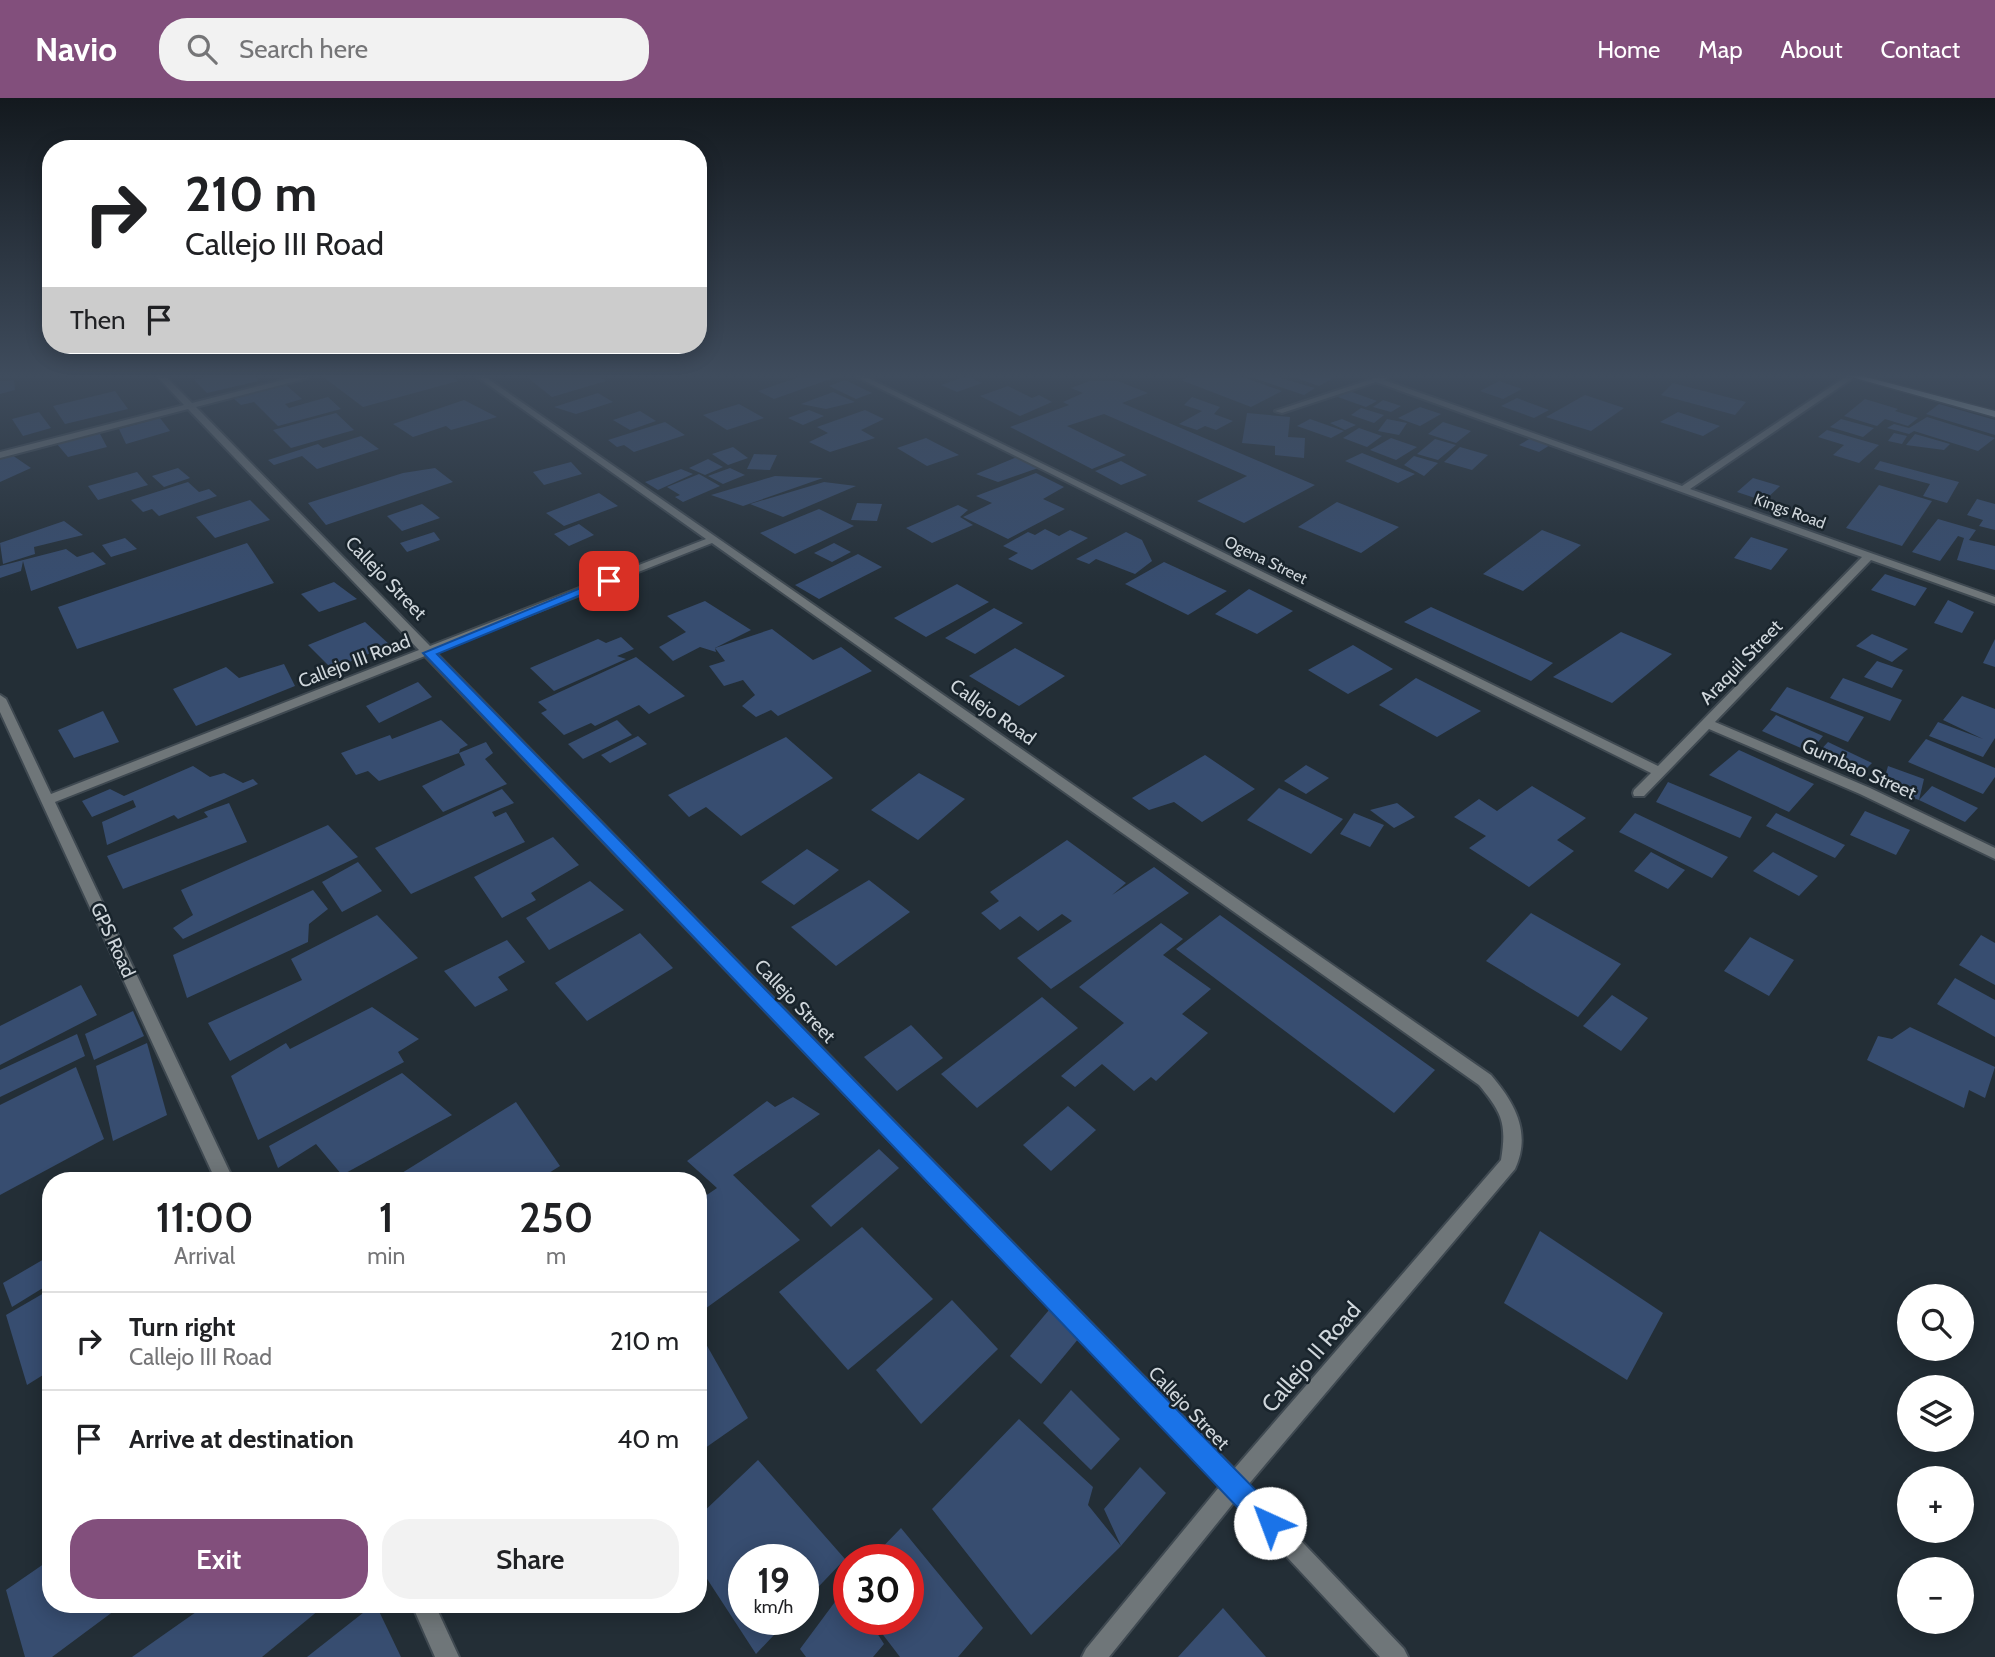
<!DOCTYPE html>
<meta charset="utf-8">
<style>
:root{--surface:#fff;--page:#f2f2f2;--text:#202124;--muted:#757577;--line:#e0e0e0;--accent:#824f7c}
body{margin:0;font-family:Cabin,sans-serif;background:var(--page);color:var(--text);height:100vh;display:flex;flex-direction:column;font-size:26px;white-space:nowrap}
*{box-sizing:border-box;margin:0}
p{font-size:23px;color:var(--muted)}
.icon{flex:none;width:38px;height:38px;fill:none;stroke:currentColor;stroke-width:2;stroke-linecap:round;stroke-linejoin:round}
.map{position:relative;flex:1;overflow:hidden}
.details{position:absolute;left:42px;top:1074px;width:665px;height:441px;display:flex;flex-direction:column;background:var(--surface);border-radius:28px;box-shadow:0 4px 18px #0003}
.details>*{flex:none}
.top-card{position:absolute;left:42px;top:42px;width:665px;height:214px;border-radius:28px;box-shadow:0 4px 18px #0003;background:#fff;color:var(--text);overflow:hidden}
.buttons{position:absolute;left:1897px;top:1186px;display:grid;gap:14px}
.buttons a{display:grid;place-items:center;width:77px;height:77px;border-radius:50%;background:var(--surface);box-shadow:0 4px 18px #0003;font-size:35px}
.speed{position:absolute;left:728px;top:1446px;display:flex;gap:14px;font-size:35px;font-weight:700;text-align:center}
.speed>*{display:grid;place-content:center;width:91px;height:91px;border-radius:50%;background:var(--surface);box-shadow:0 4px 18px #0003;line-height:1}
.speed small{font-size:18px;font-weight:400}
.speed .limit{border:10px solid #d22;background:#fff;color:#111}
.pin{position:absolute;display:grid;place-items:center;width:60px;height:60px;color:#fff;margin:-30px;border-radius:14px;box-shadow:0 4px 10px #0006}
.me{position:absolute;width:77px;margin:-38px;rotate:317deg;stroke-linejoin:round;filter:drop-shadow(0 0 5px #0008)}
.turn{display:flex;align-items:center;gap:24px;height:147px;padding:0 28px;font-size:32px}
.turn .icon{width:91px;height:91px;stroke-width:2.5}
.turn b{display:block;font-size:49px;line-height:60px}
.then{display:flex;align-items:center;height:66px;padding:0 28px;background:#0003;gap:14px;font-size:26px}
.eta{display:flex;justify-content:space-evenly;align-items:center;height:119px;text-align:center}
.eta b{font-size:42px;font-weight:600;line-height:49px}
.cta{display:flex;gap:14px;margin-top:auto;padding:14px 28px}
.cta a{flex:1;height:80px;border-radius:28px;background:var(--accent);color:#fff;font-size:28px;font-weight:600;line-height:80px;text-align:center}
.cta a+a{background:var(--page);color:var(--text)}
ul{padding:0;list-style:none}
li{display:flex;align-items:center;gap:21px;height:98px;padding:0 28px;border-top:2px solid var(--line)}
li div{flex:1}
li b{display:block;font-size:26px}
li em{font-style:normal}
header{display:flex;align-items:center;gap:42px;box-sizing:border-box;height:98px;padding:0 35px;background:var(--accent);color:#fff}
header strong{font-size:33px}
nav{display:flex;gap:38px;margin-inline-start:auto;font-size:24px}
.search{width:490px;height:63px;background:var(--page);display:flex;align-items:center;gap:18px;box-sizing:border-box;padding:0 24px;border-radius:28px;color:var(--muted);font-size:26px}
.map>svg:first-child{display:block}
.building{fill:#374d70}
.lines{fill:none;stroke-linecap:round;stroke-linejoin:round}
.street-casing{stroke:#3f4951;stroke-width:4}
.primary-casing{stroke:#3f4951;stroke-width:3}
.street{fill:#6f7679;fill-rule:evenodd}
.primary{fill:#b1c0c5;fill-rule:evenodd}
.route{fill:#1a73e8;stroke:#114b97;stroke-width:2}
.labels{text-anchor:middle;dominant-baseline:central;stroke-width:5;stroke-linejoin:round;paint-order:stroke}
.far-street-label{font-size:16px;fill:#d0d7dc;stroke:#19242c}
.street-label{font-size:19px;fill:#d0d7dc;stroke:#19242c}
.near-street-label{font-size:23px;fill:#d0d7dc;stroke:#19242c}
</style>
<header>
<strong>Navio</strong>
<div class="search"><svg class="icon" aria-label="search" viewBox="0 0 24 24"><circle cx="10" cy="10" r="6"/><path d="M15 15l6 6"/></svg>Search here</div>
<nav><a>Home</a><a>Map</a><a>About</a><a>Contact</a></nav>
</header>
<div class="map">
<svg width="1995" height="1559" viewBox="0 0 1995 1559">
<rect width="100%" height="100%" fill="#232e36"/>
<g class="building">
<polygon points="211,278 255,278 258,283 207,295 194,282"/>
<polygon points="322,278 450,278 458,283 363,309"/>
<polygon points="536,278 598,278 606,283 552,299 528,280"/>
<polygon points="802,278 839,278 774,301 758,293"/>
<polygon points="967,278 982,285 957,294 941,287"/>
<polygon points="1192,278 1240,278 1282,293 1251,309 1181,282"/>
<polygon points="1248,278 1273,278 1315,290 1304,297"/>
<polygon points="1290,278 1330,278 1335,279 1319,288"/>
<polygon points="14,282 15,292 0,296 0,283"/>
<polygon points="845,282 872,295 856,301 829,288"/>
<polygon points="1090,283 1118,283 1148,295 1122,305 1315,387 1244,425 1197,403 1247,378 1104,316 1067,328 1126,357 1092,371 1010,329 1069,307 1063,304 1083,295 1071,290"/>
<polygon points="1499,283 1522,291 1503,301 1480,293"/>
<polygon points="1673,285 1746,304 1735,317 1661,297"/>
<polygon points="286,287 302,301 285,306 289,310 328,299 341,311 278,328 254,304 241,307 234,301"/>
<polygon points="1008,288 1032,300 1039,297 1052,304 1020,318 980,298"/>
<polygon points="115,293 128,311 65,326 53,308"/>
<polygon points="1349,293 1377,303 1366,309 1338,299"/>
<polygon points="833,294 855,304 826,311 801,306"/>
<polygon points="598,295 613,304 576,316 554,309"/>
<polygon points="1585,297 1624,310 1591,333 1546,319"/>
<polygon points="1192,299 1220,309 1214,316 1233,323 1216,332 1205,328 1197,332 1179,326 1202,313 1184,307"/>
<polygon points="1517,300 1549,312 1534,320 1501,308"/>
<polygon points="1865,301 1898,311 1895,313 1918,320 1908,328 1885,321 1877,328 1844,318"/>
<polygon points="464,302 497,319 451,332 446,328 413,339 393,326"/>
<polygon points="1383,302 1401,308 1391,314 1373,309"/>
<polygon points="739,306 764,320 727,332 703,317"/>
<polygon points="1939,306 1995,322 1995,337 1926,316"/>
<polygon points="1420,309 1441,316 1420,328 1398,320"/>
<polygon points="1361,310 1384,317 1374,325 1351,317"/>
<polygon points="809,312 824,318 803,327 788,320"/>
<polygon points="865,312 884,321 861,332 875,340 830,354 809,344 828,335 817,329"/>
<polygon points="640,313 656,323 630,332 613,322"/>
<polygon points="39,314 51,330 23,338 12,321"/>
<polygon points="1678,314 1720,328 1703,338 1660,324"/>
<polygon points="336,315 354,332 291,350 273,332"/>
<polygon points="1247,315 1290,319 1288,339 1305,340 1304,360 1275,357 1275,348 1242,345"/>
<polygon points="1927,319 1995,340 1978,353 1914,333 1909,336 1887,330 1894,326 1909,330"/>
<polygon points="160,320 170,333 126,346 119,331"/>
<polygon points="1310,321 1344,333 1331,340 1297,328"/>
<polygon points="1342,321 1356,327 1345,332 1330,325"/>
<polygon points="1387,321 1407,325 1399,337 1378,333"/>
<polygon points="1841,321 1874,330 1863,339 1830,329"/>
<polygon points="665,324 685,337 634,354 624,347 617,349 608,342"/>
<polygon points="1443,324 1471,333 1456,345 1428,336"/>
<polygon points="1359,330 1382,338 1367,349 1343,340"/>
<polygon points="1827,332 1879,347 1859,365 1833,357 1844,347 1818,339"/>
<polygon points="99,334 107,349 68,359 57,346"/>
<polygon points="1894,335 1907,338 1902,346 1888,343"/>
<polygon points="1915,336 1950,346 1944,352 1906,347"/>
<polygon points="361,338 379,351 317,371 302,358 274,367 268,362 318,346 323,350"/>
<polygon points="926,340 959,357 927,368 897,350"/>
<polygon points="1391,340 1417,349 1396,362 1370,352"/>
<polygon points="1531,340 1550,347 1539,354 1519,347"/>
<polygon points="1435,341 1456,347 1438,362 1417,356"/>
<polygon points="733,349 748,360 728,367 712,356"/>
<polygon points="1460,349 1488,357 1472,372 1444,364"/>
<polygon points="1362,355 1415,376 1398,385 1345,363"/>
<polygon points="754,356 777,357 770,372 747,371"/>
<polygon points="12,357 31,370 0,384 0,360"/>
<polygon points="1414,358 1438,365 1424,378 1404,367"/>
<polygon points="1017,359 1041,369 998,384 976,376"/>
<polygon points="708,361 723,369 705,377 689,370"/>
<polygon points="1121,363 1147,377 1121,387 1095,373"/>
<polygon points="1880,363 1959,384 1947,405 1923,398 1930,386 1874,371"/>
<polygon points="571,364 582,376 544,387 533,374"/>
<polygon points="178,370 190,380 164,389 152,378"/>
<polygon points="435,370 453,384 326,427 308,405 403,375"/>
<polygon points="730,370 745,377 723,386 708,378"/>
<polygon points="681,371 693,376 658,392 645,384"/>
<polygon points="137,374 148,387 98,402 88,388"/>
<polygon points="1036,375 1064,389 1043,401 1065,411 1008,441 963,419 992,405 976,398"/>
<polygon points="699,376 720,388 683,404 675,399 680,397 667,389"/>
<polygon points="775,378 823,380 743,408 711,397"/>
<polygon points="1753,380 1780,388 1764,403 1737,394"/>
<polygon points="188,384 199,394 209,391 217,398 159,418 152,411 143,414 131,402"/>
<polygon points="824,384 856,388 783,419 750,406"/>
<polygon points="1879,387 1932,403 1902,448 1846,430"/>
<polygon points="599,395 618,408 564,428 546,415"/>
<polygon points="1977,401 1995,406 1995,432 1979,428 1983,422 1967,417"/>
<polygon points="250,402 270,422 215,440 196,419"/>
<polygon points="1337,404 1399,429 1361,455 1298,429"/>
<polygon points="857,405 882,406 877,423 851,422"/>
<polygon points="422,406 440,420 402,433 387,418"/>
<polygon points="958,407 968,412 960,419 973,427 932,445 906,430"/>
<polygon points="819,411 854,428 795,456 760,435"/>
<polygon points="1938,421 1976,432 1969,442 1995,448 1995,472 1957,462 1964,440 1958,438 1940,463 1912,454"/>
<polygon points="64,423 83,437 34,449 35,456 3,466 0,445"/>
<polygon points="579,426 594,437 569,448 554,436"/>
<polygon points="1045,431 1059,438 1070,432 1088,440 1032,472 1008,461 1018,455 1003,448 1028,434 1035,437"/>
<polygon points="1542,432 1581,447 1523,493 1483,476"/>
<polygon points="434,434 440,442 407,454 400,445"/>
<polygon points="1126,434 1142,442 1152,463 1135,476 1096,461 1089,466 1076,461"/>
<polygon points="1751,439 1788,451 1771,472 1734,460"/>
<polygon points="125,440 137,451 111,459 102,447"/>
<polygon points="247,445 274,485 77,551 58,509"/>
<polygon points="834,445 851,454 832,464 814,455"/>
<polygon points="66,451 77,459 93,454 106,466 31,493 23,463 21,473 0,480 0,468"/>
<polygon points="858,456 882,469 819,501 795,487"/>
<polygon points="1164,464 1227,493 1188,517 1125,486"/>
<polygon points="1885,476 1927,490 1915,508 1871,492"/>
<polygon points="334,484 357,501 319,514 301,496"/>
<polygon points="957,486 989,504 926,539 894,520"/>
<polygon points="1249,491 1293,513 1257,536 1215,516"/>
<polygon points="1948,502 1974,514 1962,535 1934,525"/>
<polygon points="705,503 751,532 715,550 772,531 813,562 841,549 872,573 778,618 771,612 756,619 742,608 755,597 743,582 724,588 709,568 725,563 715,550 716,554 700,549 673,563 659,549 686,534 667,518"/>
<polygon points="1431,509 1553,565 1531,583 1404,524"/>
<polygon points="994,510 1023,525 975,556 945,540"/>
<polygon points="365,524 390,547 332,571 308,547"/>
<polygon points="1621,534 1672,556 1612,605 1553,579"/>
<polygon points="1872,536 1908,551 1892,564 1856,548"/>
<polygon points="621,539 634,551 617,558 626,561 554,593 530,570 598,541 606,545"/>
<polygon points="1995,541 1995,569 1983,565"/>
<polygon points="1353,547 1393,571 1348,596 1308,572"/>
<polygon points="1015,550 1065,578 1019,608 969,578"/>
<polygon points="636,559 685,598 649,616 639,607 595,628 591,625 564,637 541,615 547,612 538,604"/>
<polygon points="1877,563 1903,572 1892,590 1864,579"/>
<polygon points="284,566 295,588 196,628 173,591 226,569 239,580"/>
<polygon points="1416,580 1481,613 1437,639 1379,607"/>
<polygon points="1843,580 1902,602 1890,623 1830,600"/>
<polygon points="418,584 432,599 379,625 366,608"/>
<polygon points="1787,589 1864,619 1848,644 1770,612"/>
<polygon points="1962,598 1995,611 1995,640 1983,659 1929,638 1938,624 1983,641 1943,622"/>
<polygon points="103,613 119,644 74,660 58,632"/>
<polygon points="1776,617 1823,638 1810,654 1762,633"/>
<polygon points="441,622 468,647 460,651 459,655 379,683 368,673 356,677 341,655 390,637 392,641"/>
<polygon points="617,622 632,637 583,661 568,646"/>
<polygon points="638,638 647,646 610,665 601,657"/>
<polygon points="786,639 833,680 741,738 706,709 689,719 668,697"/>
<polygon points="1926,641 1995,670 1995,679 1983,696 1908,664"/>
<polygon points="486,644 493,655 485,661 507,686 443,714 422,688 465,667 459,655"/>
<polygon points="1828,644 1872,665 1861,676 1817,656"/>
<polygon points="1739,652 1814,686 1789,714 1709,677"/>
<polygon points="1205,657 1255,691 1202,724 1174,704 1149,712 1132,700"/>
<polygon points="1306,667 1329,680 1306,696 1284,683"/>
<polygon points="193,668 210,679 224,675 243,685 253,681 258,686 178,721 174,717 107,747 102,724 136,709 133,702 92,719 82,703 110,691 124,698"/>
<polygon points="1888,668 1924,681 1919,702 1882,689"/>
<polygon points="919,675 965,701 918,742 871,712"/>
<polygon points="1668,684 1752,719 1740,740 1656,704"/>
<polygon points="1532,688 1586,720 1557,742 1574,753 1529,789 1469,750 1486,738 1454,719 1479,701 1497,713"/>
<polygon points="1932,688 1978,710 1965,724 1919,702"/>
<polygon points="1279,690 1343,721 1311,756 1247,722"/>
<polygon points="502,691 514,705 492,714 495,719 506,714 525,744 411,796 375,750"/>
<polygon points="229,705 247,744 123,791 107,758 208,719 204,714"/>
<polygon points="1397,705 1415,719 1394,730 1370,712"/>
<polygon points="1865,713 1910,732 1896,757 1850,737"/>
<polygon points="1354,715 1384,727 1370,749 1340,736"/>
<polygon points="1635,715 1728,759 1712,780 1619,734"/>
<polygon points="1776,715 1845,747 1835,760 1766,728"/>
<polygon points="328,727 358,759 183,841 173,830 193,817 181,792"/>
<polygon points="553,739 579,767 531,795 536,802 502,820 474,779"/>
<polygon points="1067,742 1126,785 1112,797 1154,769 1189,795 1051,891 1017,860 1072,823 1062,816 1038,833 1020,818 1000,832 981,815 999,803 990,794"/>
<polygon points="807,751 839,772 794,807 761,784"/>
<polygon points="1651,754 1685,772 1668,791 1634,773"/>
<polygon points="1773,754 1818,778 1799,798 1753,773"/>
<polygon points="358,764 382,793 342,814 322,784"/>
<polygon points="869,782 910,814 836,868 791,829"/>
<polygon points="590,783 624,812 549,852 526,820"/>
<polygon points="313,792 328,811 309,826 308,844 187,900 173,857"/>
<polygon points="1531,815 1621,866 1578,919 1486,863"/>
<polygon points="377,817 418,860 230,963 208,925 302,882 291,861"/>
<polygon points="1220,817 1435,972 1394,1015 1176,851"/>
<polygon points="1161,825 1183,841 1163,857 1211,891 1182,916 1208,935 1156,983 1151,979 1134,993 1102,966 1075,989 1061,978 1124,925 1079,889"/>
<polygon points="640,835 673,870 587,923 555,885"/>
<polygon points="1981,837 1995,845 1995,887 1959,867"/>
<polygon points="1750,839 1794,862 1769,898 1724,873"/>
<polygon points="507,842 525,864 498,879 508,892 475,909 444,873"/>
<polygon points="1955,880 1995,902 1995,939 1937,906"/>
<polygon points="81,887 97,917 0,967 0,928"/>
<polygon points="1612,897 1648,920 1621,953 1583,928"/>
<polygon points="1042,899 1078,930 977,1010 941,976"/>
<polygon points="372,909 419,941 398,954 404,964 258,1042 231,978 286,945 290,951"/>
<polygon points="133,913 144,938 94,962 85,936"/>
<polygon points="911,927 943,960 897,993 864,959"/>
<polygon points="1910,929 1995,969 1985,1000 1969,992 1964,1010 1867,962 1878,938 1892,941"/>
<polygon points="77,936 85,958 0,999 0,972"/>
<polygon points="147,945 167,1017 113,1043 96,968"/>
<polygon points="76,969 104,1041 0,1097 0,1007"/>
<polygon points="402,975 452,1017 342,1077 316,1046 278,1070 269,1048"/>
<polygon points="793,999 820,1016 733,1077 800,1142 698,1216 698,1103 717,1090 687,1063 767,1003 775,1009"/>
<polygon points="516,1004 560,1068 536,1083 389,1083"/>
<polygon points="1068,1008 1096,1032 1051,1073 1023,1047"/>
<polygon points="879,1051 899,1070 831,1129 811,1108"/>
<polygon points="862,1129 933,1201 848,1272 779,1194"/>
<polygon points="1540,1133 1663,1215 1627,1282 1504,1205"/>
<polygon points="51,1157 51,1185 12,1209 3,1185"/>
<polygon points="51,1191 51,1272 27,1287 6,1217"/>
<polygon points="952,1202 998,1251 921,1326 876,1272"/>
<polygon points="1049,1212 1079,1240 1041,1286 1010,1258"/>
<polygon points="706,1246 748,1320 698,1355 698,1252"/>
<polygon points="1071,1292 1120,1341 1091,1372 1043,1325"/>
<polygon points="1019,1321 1093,1389 1088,1407 1121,1448 1104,1411 1140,1369 1166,1395 1121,1448 1031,1537 932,1411"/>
<polygon points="758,1362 845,1461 803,1505 803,1461 744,1461 744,1521 789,1521 756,1556 698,1467 698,1419"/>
<polygon points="901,1430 983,1530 958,1559 900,1559 871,1521 908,1521 908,1461 871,1461"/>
<polygon points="51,1461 51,1507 122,1507 52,1559 25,1559 6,1492"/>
<polygon points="849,1485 849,1521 868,1521 884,1546 873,1559 806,1559 800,1551"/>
<polygon points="206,1507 316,1507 319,1512 262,1559 132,1559"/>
<polygon points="373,1507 376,1507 401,1559 307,1559"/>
<polygon points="1223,1510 1266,1559 1178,1559"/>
</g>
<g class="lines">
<defs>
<g id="street">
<path d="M157,278H165L192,305L298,278H309L308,280L196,309L430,548L706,441L476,278H484L1491,977C1514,1004 1532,1034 1515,1071L1248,1387L1404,1551L1408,1559H1380L1235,1403L1109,1559H1082L1086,1551L1220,1388L425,558L55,704L234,1083H216L0,614V597L6,601L51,696L419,552L188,311L0,360V354L184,307ZM712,445L1479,987C1502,1015 1507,1025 1501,1062L1234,1371L435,554Z"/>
<polygon points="855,278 864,278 1658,668 1862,459 1376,284 1282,315 1275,313 1381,278 1387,278 1387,281 1384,282 1682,388 1847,278 1856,278 1690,391 1995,499 1995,506 1871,462 1715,624 1870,690 1995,750 1995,761 1860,696 1709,631 1644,698 1634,698 1633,695 1634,692 1651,675"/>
<polygon points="412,1507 435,1507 459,1559 435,1559"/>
</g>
<polygon id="primary" points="1848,278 1862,278 1995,313 1995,319"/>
</defs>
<use href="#street" class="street-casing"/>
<use href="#primary" class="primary-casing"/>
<use href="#street" class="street"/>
<use href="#primary" class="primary"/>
</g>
<linearGradient id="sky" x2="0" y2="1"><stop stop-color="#13191e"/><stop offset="0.56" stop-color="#3f4c5d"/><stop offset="1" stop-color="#3f4c5d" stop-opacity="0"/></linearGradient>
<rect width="1995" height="496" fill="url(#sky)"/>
<polygon class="route" points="605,480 615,483 437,556 1279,1416 1282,1425 1279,1434 1270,1437 1261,1434 423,555"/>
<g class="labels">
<g class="far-street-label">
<text transform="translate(1790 413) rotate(20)">Kings Road</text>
<text transform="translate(1266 462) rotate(26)">Ogena Street</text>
</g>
<g class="street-label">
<text transform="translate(386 480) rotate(46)">Callejo Street</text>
<text transform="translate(354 563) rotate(-21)">Callejo III Road</text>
<text transform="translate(1741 564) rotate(-46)">Araquil Street</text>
<text transform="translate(993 614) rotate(35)">Callejo Road</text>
<text transform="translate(1859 671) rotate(24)">Gumbao Street</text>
<text transform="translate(113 842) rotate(65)">GPS Road</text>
<text transform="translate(795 903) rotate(46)">Callejo Street</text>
<text transform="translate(1189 1310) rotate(46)">Callejo Street</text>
</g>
<g class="near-street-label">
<text transform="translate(1311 1259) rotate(-49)">Callejo II Road</text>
</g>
</g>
</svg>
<div class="buttons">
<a><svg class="icon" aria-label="search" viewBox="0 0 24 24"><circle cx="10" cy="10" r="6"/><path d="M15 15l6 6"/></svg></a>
<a><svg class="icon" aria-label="layers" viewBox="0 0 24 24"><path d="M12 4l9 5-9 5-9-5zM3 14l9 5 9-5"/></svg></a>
<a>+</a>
<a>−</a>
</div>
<div class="speed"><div>19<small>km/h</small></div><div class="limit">30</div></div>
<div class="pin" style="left:609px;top:483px;background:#d93025"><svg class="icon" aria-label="arrive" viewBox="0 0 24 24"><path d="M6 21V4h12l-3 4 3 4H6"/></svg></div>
<svg class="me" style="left:1270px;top:1425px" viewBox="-20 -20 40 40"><circle r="19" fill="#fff"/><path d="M0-13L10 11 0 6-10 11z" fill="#1a73e8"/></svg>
<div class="top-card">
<div class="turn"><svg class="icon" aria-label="right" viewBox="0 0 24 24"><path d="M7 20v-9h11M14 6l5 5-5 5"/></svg><div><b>210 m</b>Callejo III Road</div></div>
<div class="then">Then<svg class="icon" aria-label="arrive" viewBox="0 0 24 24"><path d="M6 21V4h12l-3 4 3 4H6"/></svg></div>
</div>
<section class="details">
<div class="eta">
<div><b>11:00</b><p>Arrival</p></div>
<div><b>1</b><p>min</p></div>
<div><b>250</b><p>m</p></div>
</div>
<ul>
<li><svg class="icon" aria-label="right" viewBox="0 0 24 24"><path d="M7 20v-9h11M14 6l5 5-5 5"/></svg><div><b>Turn right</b><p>Callejo III Road</p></div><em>210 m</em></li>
<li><svg class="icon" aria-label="arrive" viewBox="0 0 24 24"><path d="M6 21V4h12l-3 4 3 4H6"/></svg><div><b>Arrive at destination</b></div><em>40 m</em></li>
</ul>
<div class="cta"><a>Exit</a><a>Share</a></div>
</section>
</div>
